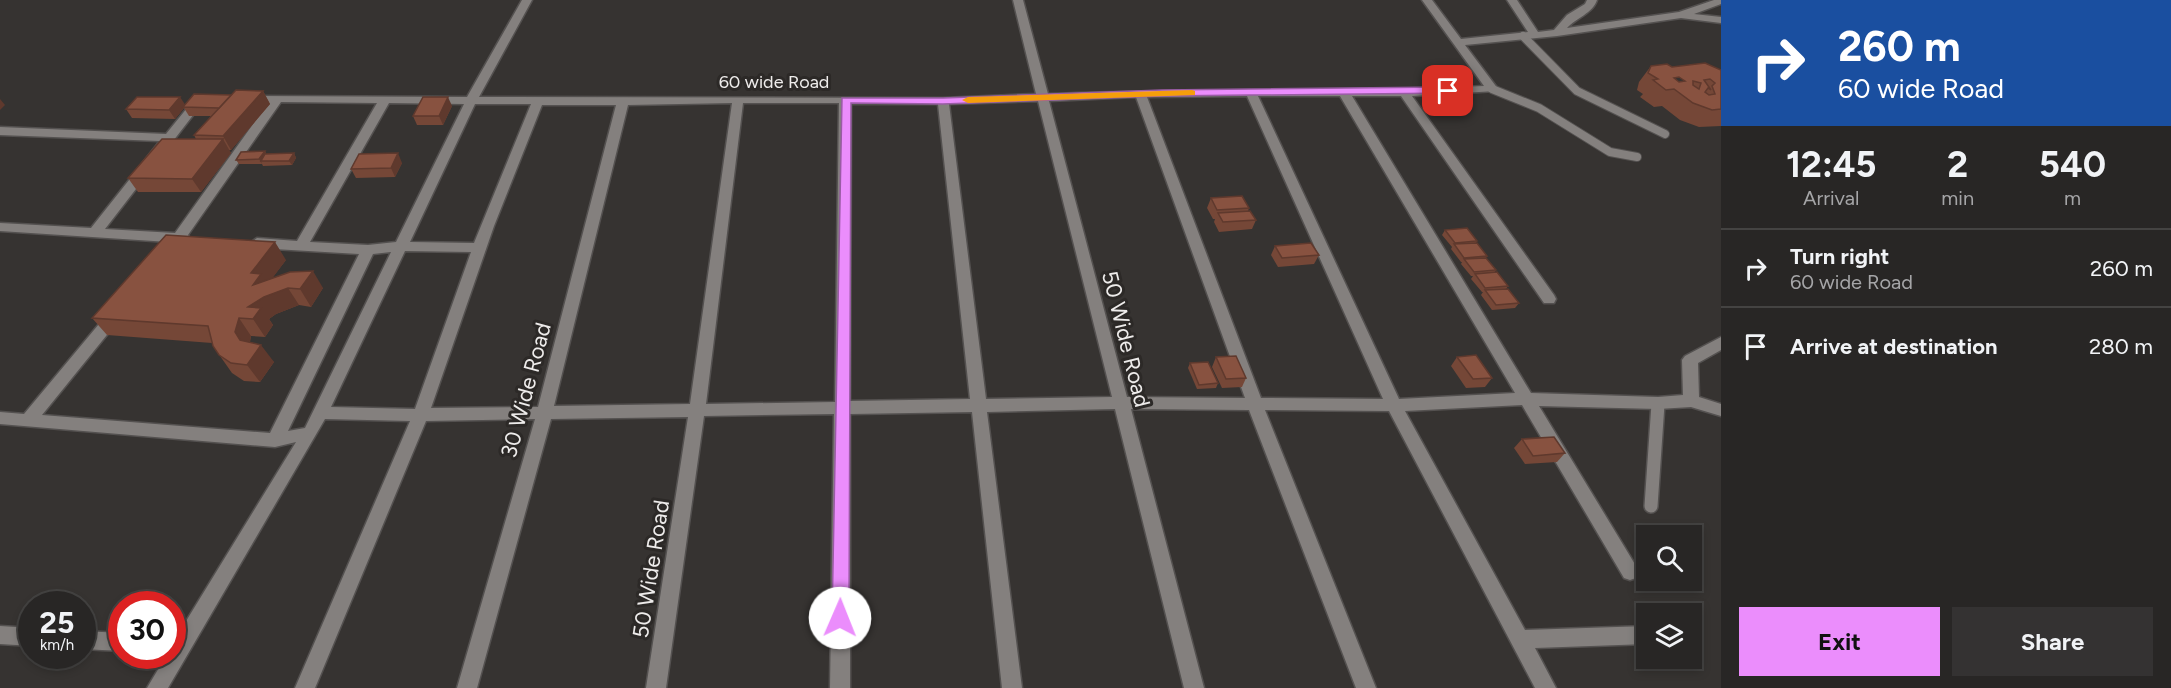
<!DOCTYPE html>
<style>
:root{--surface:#282625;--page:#343232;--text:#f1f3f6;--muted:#a5a5a7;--line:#444342;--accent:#eb8dfc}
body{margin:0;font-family:Figtree,sans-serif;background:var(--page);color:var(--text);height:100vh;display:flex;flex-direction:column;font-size:22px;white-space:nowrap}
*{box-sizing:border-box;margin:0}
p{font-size:20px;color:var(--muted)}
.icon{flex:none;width:33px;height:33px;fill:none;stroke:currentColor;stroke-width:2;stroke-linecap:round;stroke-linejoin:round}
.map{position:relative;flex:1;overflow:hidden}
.side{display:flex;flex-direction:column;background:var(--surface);width:450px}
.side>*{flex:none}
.guide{background:#1a4fa0;color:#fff;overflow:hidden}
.controls{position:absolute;left:1636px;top:525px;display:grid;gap:12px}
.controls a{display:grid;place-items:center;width:66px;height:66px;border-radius:0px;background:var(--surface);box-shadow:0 3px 9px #0003,0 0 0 2px var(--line);font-size:30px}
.speed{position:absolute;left:18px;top:591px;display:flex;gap:12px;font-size:30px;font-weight:700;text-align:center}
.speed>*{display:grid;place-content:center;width:78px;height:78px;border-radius:50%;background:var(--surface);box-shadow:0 3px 9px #0003,0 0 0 2px var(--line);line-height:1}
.speed small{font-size:15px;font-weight:400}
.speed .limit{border:9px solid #d22;background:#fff;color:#111}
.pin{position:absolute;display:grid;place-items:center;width:51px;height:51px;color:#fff;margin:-26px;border-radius:12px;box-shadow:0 3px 9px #0006}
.me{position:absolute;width:66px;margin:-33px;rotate:1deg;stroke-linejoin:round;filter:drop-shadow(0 0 4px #0008)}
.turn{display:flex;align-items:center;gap:21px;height:126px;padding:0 18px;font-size:27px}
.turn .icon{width:78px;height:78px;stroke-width:2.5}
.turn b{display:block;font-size:42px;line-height:51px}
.eta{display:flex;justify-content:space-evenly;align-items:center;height:102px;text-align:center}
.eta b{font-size:36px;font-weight:700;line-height:42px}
.primary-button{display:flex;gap:12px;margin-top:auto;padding:12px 18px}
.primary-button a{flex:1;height:69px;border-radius:0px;background:var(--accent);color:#111;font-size:24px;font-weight:700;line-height:69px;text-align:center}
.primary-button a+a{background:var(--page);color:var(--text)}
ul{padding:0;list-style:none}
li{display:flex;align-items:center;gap:18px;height:78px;padding:0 18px;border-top:2px solid var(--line)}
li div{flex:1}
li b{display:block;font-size:22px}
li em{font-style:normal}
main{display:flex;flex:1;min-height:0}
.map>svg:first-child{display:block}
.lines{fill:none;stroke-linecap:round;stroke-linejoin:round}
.service-far2-casing{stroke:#545150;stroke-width:10}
.service-far1-casing{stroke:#545150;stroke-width:13}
.service-casing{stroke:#545150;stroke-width:16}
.minor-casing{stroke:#545150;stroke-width:3}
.service-far2{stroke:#84807e;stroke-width:8}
.service-far1{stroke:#84807e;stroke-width:10}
.service{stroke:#84807e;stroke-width:13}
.minor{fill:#84807e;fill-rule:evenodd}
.wall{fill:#754737;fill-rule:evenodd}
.shaded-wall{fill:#5f392d}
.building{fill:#885240;stroke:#5f392d;stroke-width:1.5;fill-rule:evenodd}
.route{fill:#eb8dfc;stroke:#995ca4;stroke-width:1.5}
.slow{fill:#f59e0b}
.labels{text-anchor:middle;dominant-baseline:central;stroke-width:6;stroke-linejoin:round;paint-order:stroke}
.far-street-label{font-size:18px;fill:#eeeceb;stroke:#2c2927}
.street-label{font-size:22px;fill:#eeeceb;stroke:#2c2927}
</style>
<main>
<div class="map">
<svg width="1721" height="688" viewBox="0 0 1721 688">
<rect width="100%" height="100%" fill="#363331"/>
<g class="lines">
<defs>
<g id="service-far2">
<polyline points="1523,36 1577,91 1665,134"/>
<polyline points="1492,89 1539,108 1610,152 1637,157"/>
</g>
<polyline id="service-far1" points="1658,406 1658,403"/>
<polyline id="service" points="1651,506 1658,404"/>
<g id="minor">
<path d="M522,0H532L479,97L943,98L1036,94L1013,0H1023L1048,94C1193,88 1339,93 1484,86L1422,0H1432L1461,39L1528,32L1507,0H1517L1538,32L1554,30L1567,15L1585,4L1587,0H1597C1593,13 1576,18 1567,28L1679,12L1714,0H1721V4L1694,14L1721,17V23L1681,18L1557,36L1465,45L1498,89L1496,91L1412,96L1554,295L1556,299L1554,303H1544L1401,96H1352L1531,393L1658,397L1683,395L1682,360L1685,356L1721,337V350L1698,363L1699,397L1721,404V416L1691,407L1658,409L1539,406L1636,566L1639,572L1636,578L1630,580L1624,578L1522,405L1405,411L1525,630L1647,626V644L1535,648L1556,688H1535L1389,411L1265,410L1376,688H1356L1249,410L1131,409L1204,688H1184L1115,409L987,412L1022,688H1002L972,412L850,414V688H830L834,414L704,416L666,688H646L688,417L551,419L477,688H457L535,419L426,421L315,688H295L410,421L325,419L168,688H147L166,656H172V644L296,442L275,447L0,424V412L24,414L109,312H119L121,316L119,320L42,415L270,433L359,254L257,248L250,243L257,238L297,241L377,103L281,102L188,235L190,238L174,250L167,245L169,242L0,231V223L91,228L160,141L0,135V127L166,134L196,97H204V101L105,229L175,233L269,102L247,101L241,98L243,96L467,97ZM1247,96L1383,399L1261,398L1147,97ZM1258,96H1340L1515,393L1399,399ZM1136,97L1245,398L1127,397L1049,101ZM1038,101L1112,397L986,399L949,104ZM389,103L464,104L396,242L368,245L310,242ZM732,103L690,404L554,406L628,105ZM743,103H839L835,402L706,404ZM475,104H531L474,243L410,242ZM851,104H938L970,399L850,401ZM542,105H616L538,407L431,408L494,226ZM405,251L471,252L415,409L331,407ZM391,252L305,428L288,431L373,254Z"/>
<polygon points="0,626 32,628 32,646 0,644"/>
<polygon points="82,631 122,633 122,651 82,649"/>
</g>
</defs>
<use href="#service-far2" class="service-far2-casing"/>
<use href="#service-far1" class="service-far1-casing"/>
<use href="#service" class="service-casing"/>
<use href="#minor" class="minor-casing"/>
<use href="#service-far2" class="service-far2"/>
<use href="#service-far1" class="service-far1"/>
<use href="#service" class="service"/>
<use href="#minor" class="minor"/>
</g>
<g class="wall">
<path d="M1705,63L1721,94V126L1699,127L1680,120L1662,106L1654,107L1640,97L1643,94L1637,90L1639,82L1651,66L1672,67ZM1679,77L1684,81L1679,82L1674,78Z"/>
<polygon points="263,91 270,104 231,150 229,150 231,153 201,192 138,192 128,178 196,139 194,135 211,116 189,116 184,108 175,119 132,118 126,109 185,105 231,95"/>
<polygon points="452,106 443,125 417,125 413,116"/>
<polygon points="265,151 266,154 294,153 296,158 292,165 263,166 262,164 239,164 236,160"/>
<polygon points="402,163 395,177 356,178 351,169"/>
<polygon points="1211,198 1249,208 1248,211 1256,220 1252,229 1219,232 1214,222 1215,219 1213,219 1207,208"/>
<polygon points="1445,230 1477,241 1476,243 1487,256 1486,258 1496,270 1494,273 1508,286 1506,289 1519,303 1515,308 1492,310 1481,295 1483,292 1482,292 1471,279 1473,276 1471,276 1461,264 1462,262 1461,262 1451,249 1452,247 1442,235"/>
<polygon points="1275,246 1319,255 1314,264 1278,267 1271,255"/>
<polygon points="286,260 272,278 323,288 311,307 299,305 276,314 269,319 273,325 265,337 251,336 250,342 274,362 260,382 244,381 232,373 213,346 212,343 107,335 92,318"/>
<polygon points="1216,357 1246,378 1242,387 1222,388 1212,367"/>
<polygon points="1457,357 1492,378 1485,387 1466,388 1451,366"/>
<polygon points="1190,363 1218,383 1216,388 1197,389 1188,368"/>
<polygon points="1522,439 1565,453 1557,462 1525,464 1514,448"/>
</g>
<g class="shaded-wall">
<polygon points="263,91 270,104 231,150 223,136"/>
<polygon points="180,97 186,106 183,107 184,108 175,119 169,110"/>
<polygon points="448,97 452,106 443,125 439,116"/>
<polygon points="0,99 5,105 0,110"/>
<polygon points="223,139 231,153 201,192 192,179"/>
<polygon points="265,151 267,156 261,161 262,164 259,159"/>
<polygon points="294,153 296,158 292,165 289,161"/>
<polygon points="398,153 402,163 395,177 391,168"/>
<polygon points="275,242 286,260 268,284 288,288 299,305 276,314 269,319 273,325 265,337 253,319 248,307 253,285 251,273"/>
<polygon points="313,271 323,288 311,307 300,289"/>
<polygon points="239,318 251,336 248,349 240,340 235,332"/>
<polygon points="261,345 274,362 260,382 247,365"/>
</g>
<g class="building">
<path d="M1705,63L1721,70V109L1712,110L1693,103L1674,89L1666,90L1653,80L1658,79L1648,73L1651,66L1667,64L1672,67ZM1679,77L1685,81L1679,82L1674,78ZM1710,79L1715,83L1712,86L1715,94L1709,95L1705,92L1708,88L1711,90L1704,80ZM1693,81L1701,83L1699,89L1693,85Z"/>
<polygon points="236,90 263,91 223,136 194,135"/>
<polygon points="194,94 231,95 219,108 183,107"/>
<polygon points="137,97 180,97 169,110 126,109"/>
<polygon points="423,97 448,97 439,116 413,116"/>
<polygon points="162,139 223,139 192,179 128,178"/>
<polygon points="265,151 259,159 236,160 241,152"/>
<polygon points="294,153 289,161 261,161 265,154"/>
<polygon points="398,153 391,168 351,169 359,154"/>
<polygon points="1242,196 1249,208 1217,210 1211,198"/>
<polygon points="1250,211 1256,220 1223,222 1218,213"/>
<polygon points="1467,228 1477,241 1455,243 1445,230"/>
<polygon points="166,235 275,242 251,273 261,274 253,285 290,272 313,271 300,289 288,288 264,297 248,307 261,308 253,319 239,318 235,332 240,340 261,345 247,365 231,363 219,355 213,346 208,326 92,318"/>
<polygon points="1311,243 1319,255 1282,258 1275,246"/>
<polygon points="1477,243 1487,256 1464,258 1454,244"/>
<polygon points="1486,258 1496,270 1474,272 1464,259"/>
<polygon points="1497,272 1508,286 1485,288 1475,274"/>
<polygon points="1508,289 1519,303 1496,305 1485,290"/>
<polygon points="1476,355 1492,378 1473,379 1457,357"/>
<polygon points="1236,356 1246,378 1226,379 1216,357"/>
<polygon points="1208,362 1218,383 1199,385 1190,363"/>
<polygon points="1554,437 1565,453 1533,456 1522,439"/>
</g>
<polygon class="route" points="1448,87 1452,88 1452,93 1162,96 943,104 851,103 849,618 846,624 840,626 834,624 832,618 842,98 943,98 1162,90"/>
<polygon class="slow" points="1192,90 1195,91 1195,95 968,103 962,100 968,97"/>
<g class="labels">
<g class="far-street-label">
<text x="774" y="82">60 wide Road</text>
</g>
<g class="street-label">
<text transform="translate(1126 339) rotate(76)">50 Wide Road</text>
<text transform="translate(526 390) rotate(-75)">30 Wide Road</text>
<text transform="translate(651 569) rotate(-81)">50 Wide Road</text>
</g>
</g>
</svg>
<div class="controls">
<a><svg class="icon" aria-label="search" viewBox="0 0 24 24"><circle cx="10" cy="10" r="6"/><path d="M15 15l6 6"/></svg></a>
<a><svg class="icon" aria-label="layers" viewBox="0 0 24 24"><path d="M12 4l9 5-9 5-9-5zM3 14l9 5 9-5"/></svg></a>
</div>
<div class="speed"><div>25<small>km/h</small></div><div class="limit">30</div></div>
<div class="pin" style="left:1448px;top:91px;background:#d93025"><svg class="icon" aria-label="arrive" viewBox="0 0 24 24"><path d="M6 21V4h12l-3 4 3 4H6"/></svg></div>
<svg class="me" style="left:840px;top:618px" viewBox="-20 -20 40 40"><circle r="19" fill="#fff"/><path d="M0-13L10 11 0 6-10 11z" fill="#eb8dfc"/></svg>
</div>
<section class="side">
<div class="guide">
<div class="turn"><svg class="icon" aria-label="right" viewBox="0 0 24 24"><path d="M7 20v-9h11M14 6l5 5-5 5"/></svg><div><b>260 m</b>60 wide Road</div></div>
</div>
<div class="eta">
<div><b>12:45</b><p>Arrival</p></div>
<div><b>2</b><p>min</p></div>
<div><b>540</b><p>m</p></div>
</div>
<ul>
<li><svg class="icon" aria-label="right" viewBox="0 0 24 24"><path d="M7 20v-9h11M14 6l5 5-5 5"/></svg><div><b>Turn right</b><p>60 wide Road</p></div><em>260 m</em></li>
<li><svg class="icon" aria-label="arrive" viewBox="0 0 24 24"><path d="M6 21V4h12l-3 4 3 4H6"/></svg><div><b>Arrive at destination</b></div><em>280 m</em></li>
</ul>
<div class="primary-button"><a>Exit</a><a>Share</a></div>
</section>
</main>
